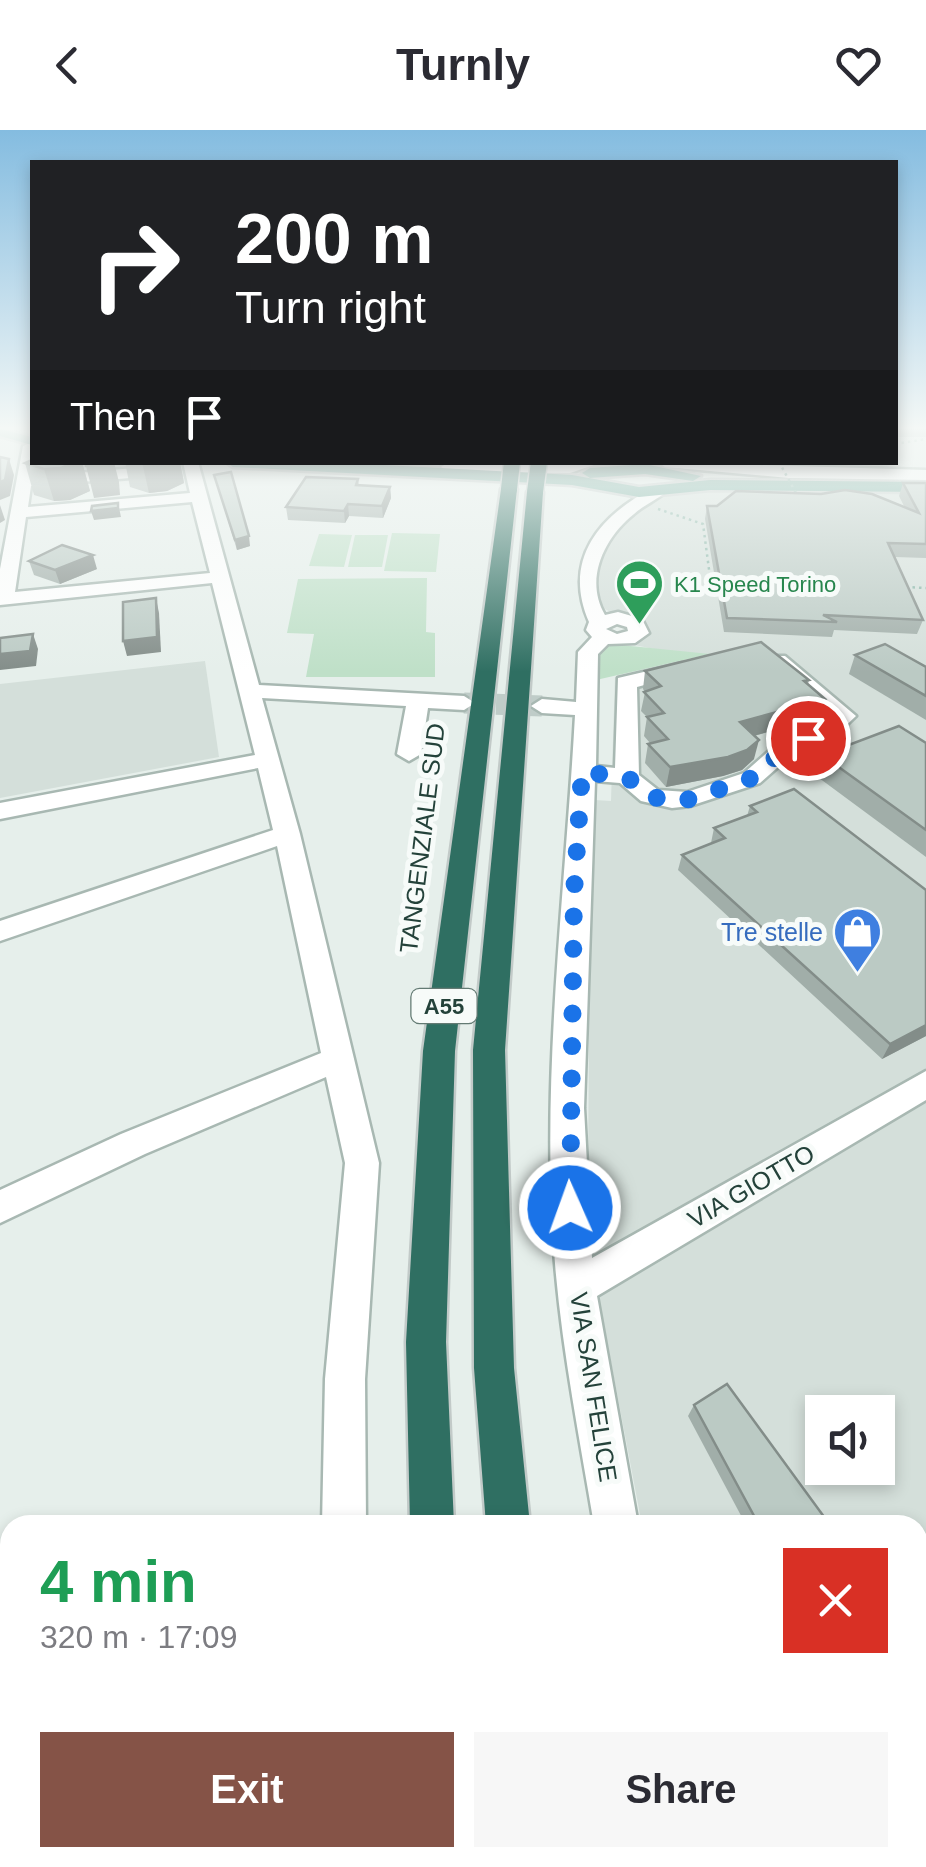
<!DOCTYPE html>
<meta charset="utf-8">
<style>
:root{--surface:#fff;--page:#f7f7f7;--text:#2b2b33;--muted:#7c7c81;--accent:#855347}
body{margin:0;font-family:Helvetica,sans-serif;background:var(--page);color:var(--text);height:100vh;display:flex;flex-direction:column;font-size:38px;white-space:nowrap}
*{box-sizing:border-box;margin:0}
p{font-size:32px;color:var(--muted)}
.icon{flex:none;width:55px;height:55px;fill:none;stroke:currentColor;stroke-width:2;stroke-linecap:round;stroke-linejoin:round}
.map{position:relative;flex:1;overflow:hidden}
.drawer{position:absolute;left:0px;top:1385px;width:928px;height:352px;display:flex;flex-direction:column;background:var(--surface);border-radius:30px 30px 0 0;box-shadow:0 5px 15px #0003}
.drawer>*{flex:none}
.hud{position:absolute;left:30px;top:30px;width:868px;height:305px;border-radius:0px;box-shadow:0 5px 15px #0003;background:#202124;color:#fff;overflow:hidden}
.controls{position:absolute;left:805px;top:1265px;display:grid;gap:20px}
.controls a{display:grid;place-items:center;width:90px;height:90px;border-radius:0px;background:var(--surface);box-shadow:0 5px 15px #0003;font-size:50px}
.pin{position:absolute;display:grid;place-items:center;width:85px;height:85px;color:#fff;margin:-42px;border:5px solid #fff;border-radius:50%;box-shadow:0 2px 10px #0007}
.me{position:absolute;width:110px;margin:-55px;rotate:358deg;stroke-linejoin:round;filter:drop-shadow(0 0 8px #0008)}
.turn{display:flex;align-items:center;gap:35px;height:210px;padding:0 40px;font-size:45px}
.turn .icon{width:130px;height:130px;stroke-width:2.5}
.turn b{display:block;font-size:70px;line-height:85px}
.then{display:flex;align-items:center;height:95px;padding:0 40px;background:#0003;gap:20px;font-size:38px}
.round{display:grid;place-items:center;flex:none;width:105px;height:105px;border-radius:0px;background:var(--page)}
.head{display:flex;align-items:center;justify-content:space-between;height:170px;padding:0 40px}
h1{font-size:60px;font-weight:800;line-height:75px;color:#1e9e55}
.cta{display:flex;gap:20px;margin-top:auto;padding:20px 40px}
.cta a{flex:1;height:115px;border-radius:0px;background:var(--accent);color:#fff;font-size:40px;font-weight:800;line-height:115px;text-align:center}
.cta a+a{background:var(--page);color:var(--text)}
header{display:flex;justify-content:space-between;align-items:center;height:130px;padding:0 40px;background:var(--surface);font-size:45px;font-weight:800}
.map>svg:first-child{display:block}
.built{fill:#d4dfda;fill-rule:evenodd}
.green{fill:#bfe0c8}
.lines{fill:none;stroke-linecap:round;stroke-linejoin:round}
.minor-tunnel{stroke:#bfccc8;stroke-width:21;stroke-dasharray:21 11;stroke-linecap:butt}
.minor-casing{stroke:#a8b8b2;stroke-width:5}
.major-casing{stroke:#c2cac8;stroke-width:5}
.highway-casing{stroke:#c2cac8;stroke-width:5}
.path{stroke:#86b3a5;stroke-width:2.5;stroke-dasharray:2.5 4;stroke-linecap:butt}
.minor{fill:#fff;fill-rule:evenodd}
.major{fill:#6aa596;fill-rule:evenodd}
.highway{fill:#2f6f62;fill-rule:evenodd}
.highway-bridge-casing{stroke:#c2cac8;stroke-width:19;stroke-linecap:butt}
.path-bridge{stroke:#86b3a5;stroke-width:2.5;stroke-dasharray:2.5 4;stroke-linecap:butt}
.highway-bridge{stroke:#2f6f62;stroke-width:16}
.wall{fill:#a1aea9}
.shaded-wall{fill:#838d89}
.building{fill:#bbcac4;stroke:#838d89;stroke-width:2.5}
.route{stroke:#1a73e8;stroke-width:18;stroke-dasharray:0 32.4}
.labels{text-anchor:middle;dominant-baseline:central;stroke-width:10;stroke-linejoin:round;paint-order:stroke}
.far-leisure-label{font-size:22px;fill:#27864d;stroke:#f7fbf9;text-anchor:start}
.shield{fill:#f7fbf9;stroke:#637a73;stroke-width:2.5}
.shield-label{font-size:22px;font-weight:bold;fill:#24423a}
.street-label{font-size:25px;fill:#24423a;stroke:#f7fbf9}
.shop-label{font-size:25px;fill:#366cbe;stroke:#f7fbf9;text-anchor:end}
</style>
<header><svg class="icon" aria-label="back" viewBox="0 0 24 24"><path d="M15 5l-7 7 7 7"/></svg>Turnly<svg class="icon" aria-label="heart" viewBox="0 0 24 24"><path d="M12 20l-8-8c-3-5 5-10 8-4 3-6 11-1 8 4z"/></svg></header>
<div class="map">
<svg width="926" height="1737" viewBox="0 0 926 1737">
<rect width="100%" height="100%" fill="#e6efeb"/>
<g class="built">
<path d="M698,358L926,360V1737H706L704,1728H918V1395H642L597,1158L588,1045L590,765L595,670L611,671L615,547L708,525L672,523L630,514L646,505V501L601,477L595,459L600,425L628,386L654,368ZM822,1282H878V1338H822Z"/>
<polygon points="205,531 219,627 0,668 0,554"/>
</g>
<g class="green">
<polygon points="392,403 440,404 436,442 384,441"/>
<polygon points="319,404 352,405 344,437 309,436"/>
<polygon points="355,405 388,405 382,437 348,437"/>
<polygon points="427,448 426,502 435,503 435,547 306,547 314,504 287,503 298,449"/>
<polygon points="611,514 710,524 596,550 596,524"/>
</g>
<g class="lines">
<polyline class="minor-tunnel" points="464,573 542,576"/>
<defs>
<g id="minor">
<path d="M32,312L33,347L168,335L176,340L168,345L31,356L28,377L190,363L183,332H198L259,555L464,566L475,573L464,580L428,578L421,624L409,631L397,624L406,576L262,568L300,704L379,1033L365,1249L366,1395H322L325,1249L345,1033L326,947L145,1024L0,1093V1060L121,1004L321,923L277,716L0,811V791L273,700L258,638L0,689V673L255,625L212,453L0,475V439L23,316ZM192,372L210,443L15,462L26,387Z"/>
<polygon points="603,332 570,343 449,342 441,337 449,332"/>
<polygon points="658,332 926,340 926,350 789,348 665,337"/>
<path d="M653,358L667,361C657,370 644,375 634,384C604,408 584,449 605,485L618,482L642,489L649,503L635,513L608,514L598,524L596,636L615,638L618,548L682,533L692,539L689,543L637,557L639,645L658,660L687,662L744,643L779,612L831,586L771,534L768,530L771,526H785L856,586L837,604L795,622L760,653L690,676L672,678L641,671L620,653L595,651L584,978L592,1128L926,941V970L597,1166L638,1395H594C577,1293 556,1190 552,1086C544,919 566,751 575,585L542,583L531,576L542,569L576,572L578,522L592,507L586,500L589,492C562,430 599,386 653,358ZM617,494L627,497L628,501L617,504L606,499Z"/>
<rect x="319" y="1728" width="54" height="9"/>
<polygon points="646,1728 700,1728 701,1737 647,1737"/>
</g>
<g id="major">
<polygon points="0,299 32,307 32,315 0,306"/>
<polygon points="226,332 329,332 572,345 639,357 710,350 926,352 926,362 710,360 639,367 572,355 233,337"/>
<polygon points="645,334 701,346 693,351 645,344 590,348 582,343 590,338"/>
</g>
<g id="highway">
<polygon points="509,354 517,359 455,921 446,1212 454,1395 410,1395 406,1212 423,921 501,359"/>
<polygon points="535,357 543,362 505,920 514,1238 530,1395 486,1395 474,1238 473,920 527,362"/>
<rect x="428" y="1728" width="54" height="9"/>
<polygon points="521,1728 575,1728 576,1737 522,1737"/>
</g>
</defs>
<use href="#minor" class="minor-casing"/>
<use href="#major" class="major-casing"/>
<use href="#highway" class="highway-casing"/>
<g class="path">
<polyline points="895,314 926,309"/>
<polyline points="658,379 703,394 710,447 715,448"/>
<polyline points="906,457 926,458"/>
</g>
<use href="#minor" class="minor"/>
<use href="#major" class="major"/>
<use href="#highway" class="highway"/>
<defs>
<g id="highway-bridge">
<polyline points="509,359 512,332"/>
<polyline points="535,362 539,332"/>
</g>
</defs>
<use href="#highway-bridge" class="highway-bridge-casing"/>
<polyline class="path-bridge" points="779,332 796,363"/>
<use href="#highway-bridge" class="highway-bridge"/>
</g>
<g class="wall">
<rect x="895" y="299" width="31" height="8"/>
<polygon points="32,332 82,332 90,361 70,370 54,371 34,365 25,333"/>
<polygon points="125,332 180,332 184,353 167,361 149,363 130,357"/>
<polygon points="214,345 250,416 237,420"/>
<polygon points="358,349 359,355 390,357 391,368 383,388 349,386 345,393 288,390 286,377"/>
<polygon points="903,353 926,353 926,428 895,427 923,490 917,504 834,500 832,507 724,502 705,389 707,376 905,378 899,366"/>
<polygon points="29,431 97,439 60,454 34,445"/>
<polygon points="855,525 926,537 926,590 849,544"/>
<polygon points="645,541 809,550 808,554 825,569 819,588 754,606 754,629 742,640 723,646 666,657 645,633 648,614 650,613 644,606 647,587 641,581 645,562 643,559"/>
<polygon points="926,613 926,727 815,645 822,625"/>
<polygon points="750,676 926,760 926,906 882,929 678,740 682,725 711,713 714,698 747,686"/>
<polygon points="694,1275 830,1395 746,1395 688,1286"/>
<polygon points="885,1728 918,1728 926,1737 876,1737"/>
</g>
<g class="shaded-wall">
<polygon points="9,329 14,345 10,366 0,370 0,352"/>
<polygon points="73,332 82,332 90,361 70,370 54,371 44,339"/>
<polygon points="114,332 119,352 120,365 94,368 86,336"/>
<polygon points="142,332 180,332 184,353 167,361 149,363"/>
<polygon points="390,357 391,368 383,388 382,376"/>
<polygon points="118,373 121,387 94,390 91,381"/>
<polygon points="348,374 349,386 345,393 344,381"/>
<polygon points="0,375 5,390 0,393"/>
<polygon points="249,406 250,416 237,420 235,410"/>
<polygon points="93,425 97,439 60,454 55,440"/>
<polygon points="156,468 159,483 161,522 127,526 123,511"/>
<polygon points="33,504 38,519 36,536 0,540 0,524"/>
<polygon points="825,569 819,588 735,611 740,592"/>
<polygon points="759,610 754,629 742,640 723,646 666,657 670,637"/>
<polygon points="926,895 926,906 882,929 890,914"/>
</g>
<g class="building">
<polygon points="0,327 9,329 5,350 0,352"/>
<polygon points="32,330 32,332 73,332 61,338 44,339 25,333"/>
<polygon points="86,332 112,332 112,334 86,336"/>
<polygon points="231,342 249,406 235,410 214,345"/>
<polygon points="306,347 358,349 356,355 390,357 382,376 348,374 344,381 286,377"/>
<polygon points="903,353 926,353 926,414 888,413 923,490 823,485 837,492 727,488 707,376 717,376 736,361 821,364 845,360 872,364 919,383"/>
<polygon points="118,373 118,378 91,381 92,376"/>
<polygon points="62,415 93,425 55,440 29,431"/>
<polygon points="156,468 157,507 123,511 123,472"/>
<polygon points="33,504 30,521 0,524 0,508"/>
<polygon points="761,512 809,550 804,551 825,569 740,592 759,610 747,620 728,627 670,637 648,614 668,609 647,587 664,583 644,562 661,556 645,541"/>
<polygon points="885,514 926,537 926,566 855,525"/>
<polygon points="899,596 926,613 926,700 822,625"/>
<polygon points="794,659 926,760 926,895 890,914 682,725 725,708 714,698 757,682 750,676"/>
<polygon points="727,1254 830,1395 759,1395 694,1275"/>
<polygon points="918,1515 926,1526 926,1737 889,1737 898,1728 918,1728"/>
</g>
<linearGradient id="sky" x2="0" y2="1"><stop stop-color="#84bce0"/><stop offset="0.55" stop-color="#f4f8f6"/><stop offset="1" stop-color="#f4f8f6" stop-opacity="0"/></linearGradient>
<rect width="926" height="542" fill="url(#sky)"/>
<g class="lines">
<polyline class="route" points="570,1078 574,763 582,642 627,647 650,666 672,672 690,669 752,648 787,617 808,608"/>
</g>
<defs>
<symbol id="stadium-pin" viewBox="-11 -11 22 30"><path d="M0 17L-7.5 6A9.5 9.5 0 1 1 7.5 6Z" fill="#2e9e5b" stroke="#f7fbf9"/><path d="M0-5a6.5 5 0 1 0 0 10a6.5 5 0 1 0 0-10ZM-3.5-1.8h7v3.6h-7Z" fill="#fff"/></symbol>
<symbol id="shop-pin" viewBox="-11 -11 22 30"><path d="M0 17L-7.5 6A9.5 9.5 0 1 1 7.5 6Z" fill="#3f7fe0" stroke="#f7fbf9"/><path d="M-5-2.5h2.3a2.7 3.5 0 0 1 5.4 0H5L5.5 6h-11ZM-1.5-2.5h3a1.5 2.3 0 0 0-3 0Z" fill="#fff"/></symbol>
</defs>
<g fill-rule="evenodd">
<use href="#stadium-pin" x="612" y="426" width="55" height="75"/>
<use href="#shop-pin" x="830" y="774" width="55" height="75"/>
</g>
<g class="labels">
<g class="far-leisure-label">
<text x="674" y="454">K1 Speed Torino</text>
</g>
<rect class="shield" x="411.5" y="859" width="65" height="34" rx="8"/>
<g class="shield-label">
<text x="444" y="876">A55</text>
</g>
<g class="street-label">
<text transform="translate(422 708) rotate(-83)">TANGENZIALE SUD</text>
<text transform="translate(751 1056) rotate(-30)">VIA GIOTTO</text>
<text transform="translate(594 1257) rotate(81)">VIA SAN FELICE</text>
</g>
<g class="shop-label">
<text x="823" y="802">Tre stelle</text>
</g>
</g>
</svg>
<div class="controls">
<a><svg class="icon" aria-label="sound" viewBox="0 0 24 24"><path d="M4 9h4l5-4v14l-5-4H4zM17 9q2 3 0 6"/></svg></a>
</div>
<div class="pin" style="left:808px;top:608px;background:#d93025"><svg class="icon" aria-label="arrive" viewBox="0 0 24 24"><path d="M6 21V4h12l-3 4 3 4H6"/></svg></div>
<svg class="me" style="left:570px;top:1078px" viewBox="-20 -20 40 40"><circle r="17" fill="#1a73e8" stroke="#fff" stroke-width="3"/><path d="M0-11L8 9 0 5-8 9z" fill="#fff"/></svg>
<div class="hud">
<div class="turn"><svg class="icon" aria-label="right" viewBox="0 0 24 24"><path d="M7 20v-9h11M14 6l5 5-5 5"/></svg><div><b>200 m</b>Turn right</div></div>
<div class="then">Then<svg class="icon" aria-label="arrive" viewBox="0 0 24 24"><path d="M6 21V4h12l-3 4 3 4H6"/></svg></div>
</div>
<section class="drawer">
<div class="head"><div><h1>4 min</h1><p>320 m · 17:09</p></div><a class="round" style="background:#d93025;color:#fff"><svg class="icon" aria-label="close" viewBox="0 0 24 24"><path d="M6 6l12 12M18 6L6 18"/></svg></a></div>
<div class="cta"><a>Exit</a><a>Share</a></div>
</section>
</div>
